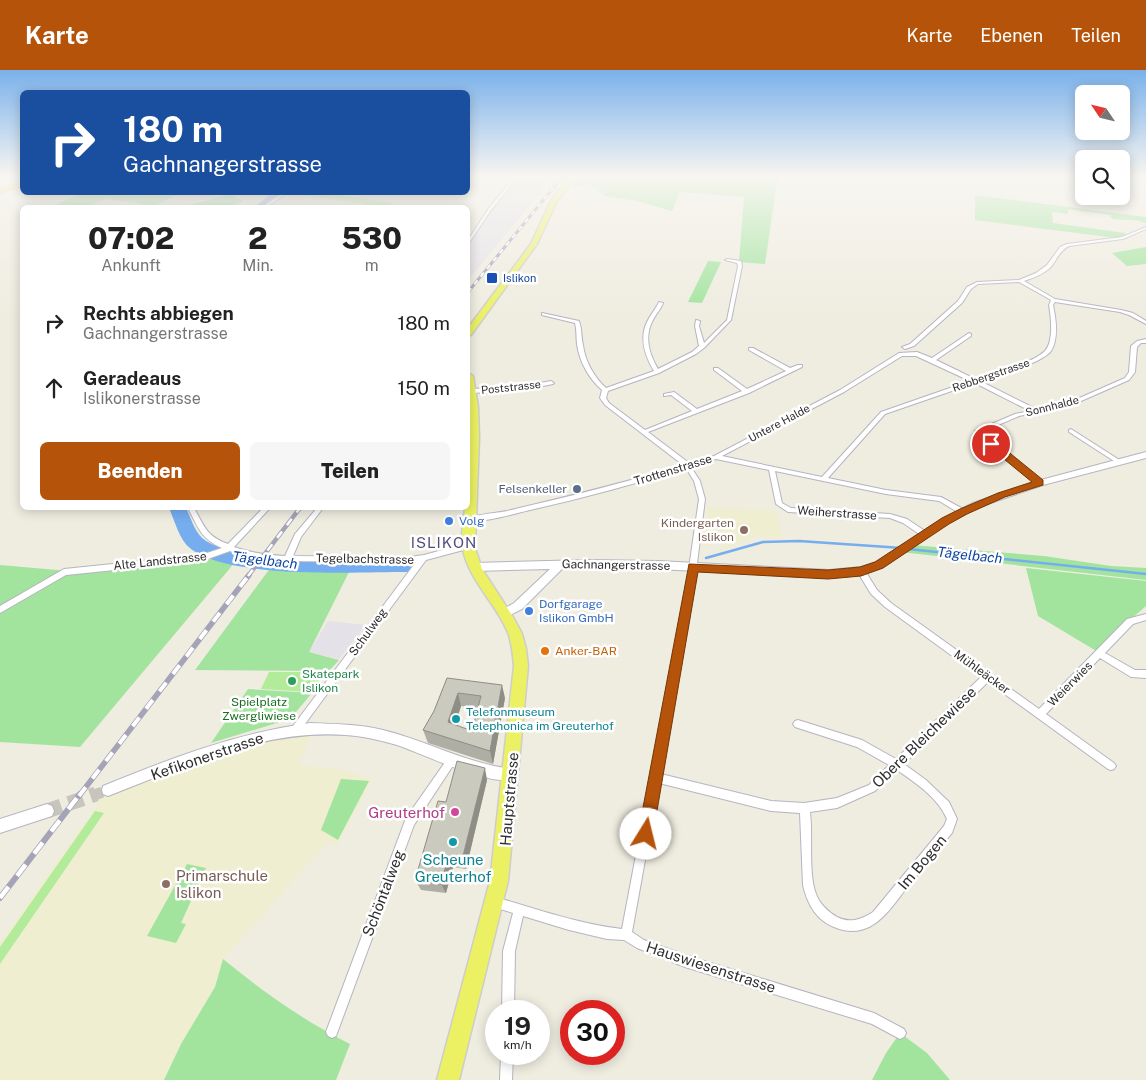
<!DOCTYPE html>
<html lang="de">
<meta charset="utf-8">
<style>
:root{--surface:#fff;--page:#f6f6f6;--text:#222;--muted:#767676;--accent:#b45309}
body{margin:0;font-family:"Public Sans",sans-serif;background:var(--page);color:var(--text);height:100vh;display:flex;flex-direction:column;font-size:19px;white-space:nowrap}
*{box-sizing:border-box;margin:0}
p{font-size:16px;color:var(--muted)}
.icon{flex:none;width:28px;height:28px;fill:none;stroke:currentColor;stroke-width:2;stroke-linecap:round;stroke-linejoin:round}
.map{position:relative;flex:1;overflow:hidden}
.side{position:absolute;left:20px;top:135px;width:450px;height:305px;display:flex;flex-direction:column;background:var(--surface);border-radius:8px;box-shadow:0 2px 12px #0003}
.side>*{flex:none}
.hud{position:absolute;left:20px;top:20px;width:450px;height:105px;border-radius:8px;box-shadow:0 2px 12px #0003;background:#1a4fa0;color:#fff;overflow:hidden}
.needle{width:32px;rotate:305deg}
.controls{position:absolute;left:1075px;top:15px;display:grid;gap:10px}
.controls a{display:grid;place-items:center;width:55px;height:55px;border-radius:8px;background:var(--surface);box-shadow:0 2px 12px #0003;font-size:25px}
.speed{position:absolute;left:485px;top:930px;display:flex;gap:10px;font-size:25px;font-weight:700;text-align:center}
.speed>*{display:grid;place-content:center;width:65px;height:65px;border-radius:50%;background:var(--surface);box-shadow:0 2px 12px #0003;line-height:1}
.speed small{font-size:12px;font-weight:400}
.speed .limit{border:8px solid #d22;background:#fff;color:#111}
.pin{position:absolute;display:grid;place-items:center;width:42px;height:42px;color:#fff;margin:-21px;border:2px solid #fff;border-radius:50%;box-shadow:0 1px 5px #0007}
.me{position:absolute;width:55px;margin:-28px;rotate:9deg;stroke-linejoin:round;filter:drop-shadow(0 0 4px #0008)}
.turn{display:flex;align-items:center;gap:18px;height:105px;padding:0 20px;font-size:22px}
.turn .icon{width:65px;height:65px;stroke-width:2.5}
.turn b{display:block;font-size:35px;line-height:42px}
.eta{display:flex;justify-content:space-evenly;align-items:center;height:85px;text-align:center}
.eta b{font-size:30px;font-weight:800;line-height:35px}
.button{display:flex;gap:10px;margin-top:auto;padding:10px 20px}
.button a{flex:1;height:58px;border-radius:8px;background:var(--accent);color:#fff;font-size:20px;font-weight:800;line-height:58px;text-align:center}
.button a+a{background:var(--page);color:var(--text)}
ul{padding:0;list-style:none}
li{display:flex;align-items:center;gap:15px;height:65px;padding:0 20px}
li div{flex:1}
li b{display:block;font-size:19px}
li em{font-style:normal}
header{display:flex;align-items:center;gap:30px;box-sizing:border-box;height:70px;padding:0 25px;background:var(--accent);color:#fff}
header strong{font-size:24px}
nav{display:flex;gap:28px;margin-inline-start:auto;font-size:18px}
.map>svg:first-child{display:block}
.industrial{fill:#e4e1e8}
.education{fill:#f0eed0}
.green{fill:#a2e49e}
.pitch{fill:#b2eb9a}
.lines{fill:none;stroke-linecap:round;stroke-linejoin:round}
.stream{stroke:#75adef;stroke-width:2.5}
.river{fill:#75adef;fill-rule:evenodd}
.tertiary-tunnel-far1{stroke:#c8c6bc;stroke-width:11;stroke-dasharray:11 5.5;stroke-linecap:butt}
.tertiary-tunnel{stroke:#c8c6bc;stroke-width:15;stroke-dasharray:15 8;stroke-linecap:butt}
.minor-casing{stroke:#b5b4c1;stroke-width:2}
.tertiary-casing{stroke:#b5b4c1;stroke-width:2}
.primary-casing{stroke:#cdcdcd;stroke-width:3}
.motorway-casing{stroke:#cdcdcd;stroke-width:3}
.minor{fill:#fff;fill-rule:evenodd}
.tertiary{fill:#fff;fill-rule:evenodd}
.primary{fill:#ebf163;fill-rule:evenodd}
.motorway{fill:#fecf5c;fill-rule:evenodd}
.rail-far3-casing{stroke:#a5a3b7;stroke-width:3}
.rail-far2-casing{stroke:#a5a3b7;stroke-width:4.5}
.rail-far1-casing{stroke:#a5a3b7;stroke-width:5.5}
.rail-casing{stroke:#a5a3b7;stroke-width:6}
.rail-far3{stroke:#fff;stroke-width:2;stroke-dasharray:5;stroke-linecap:butt}
.rail-far2{stroke:#fff;stroke-width:2.5;stroke-dasharray:8;stroke-linecap:butt}
.rail-far1{stroke:#fff;stroke-width:4;stroke-dasharray:11;stroke-linecap:butt}
.rail{stroke:#fff;stroke-width:4.5;stroke-dasharray:14;stroke-linecap:butt}
.wall{fill:#afaea4;fill-rule:evenodd}
.shaded-wall{fill:#8e8d86}
.building{fill:#cbcabf;stroke:#8e8d86;fill-rule:evenodd}
.route{fill:#b45309;stroke:#753606}
.transit-dot{fill:#1a4fb4;stroke:#fff;stroke-width:2}
.service-dot{fill:#5c6f8a;stroke:#fff;stroke-width:2}
.shop-dot{fill:#3f7fe0;stroke:#fff;stroke-width:2}
.education-dot{fill:#8d6e63;stroke:#fff;stroke-width:2}
.food-dot{fill:#e8710a;stroke:#fff;stroke-width:2}
.leisure-dot{fill:#2e9e5b;stroke:#fff;stroke-width:2}
.culture-dot{fill:#0f9aa8;stroke:#fff;stroke-width:2}
.hotel-dot{fill:#d1479c;stroke:#fff;stroke-width:2}
.labels{text-anchor:middle;dominant-baseline:central;stroke-width:5;stroke-linejoin:round;paint-order:stroke}
.far-transit-label{font-size:11px;fill:#164399;stroke:#fff;text-anchor:start}
.far-street-label{font-size:11px;fill:#2e2e2e;stroke:#fff}
.street-label{font-size:12px;fill:#2e2e2e;stroke:#fff}
.service-label{font-size:12px;fill:#4e5e75;stroke:#fff;text-anchor:end}
.shop-label{font-size:12px;fill:#366cbe;stroke:#fff;text-anchor:start}
.education-label{font-size:12px;fill:#785e54;stroke:#fff;text-anchor:end}
.food-label{font-size:12px;fill:#c56008;stroke:#fff;text-anchor:start}
.leisure-label{font-size:12px;fill:#27864d;stroke:#fff;text-anchor:start}
.park-label{font-size:12px;fill:#1b6d21;stroke:#fff}
.culture-label{font-size:12px;fill:#0d838f;stroke:#fff;text-anchor:start}
.water-label{font-size:14px;font-style:italic;fill:#0e46a1;stroke:#fff}
.quarter-label{font-size:15px;letter-spacing:1px;fill:#524d7f;stroke:#fff}
.near-street-label{font-size:15px;fill:#2e2e2e;stroke:#fff}
.near-hotel-label{font-size:15px;fill:#b23c85;stroke:#fff;text-anchor:end}
.near-culture-label{font-size:15px;fill:#0d838f;stroke:#fff}
.near-education-label{font-size:15px;fill:#785e54;stroke:#fff;text-anchor:start}
</style>
<header>
<strong>Karte</strong>
<nav><a>Karte</a><a>Ebenen</a><a>Teilen</a></nav>
</header>
<div class="map">
<svg width="1146" height="1010" viewBox="0 0 1146 1010">
<rect width="100%" height="100%" fill="#efece0"/>
<g class="industrial">
<polygon points="517,106 551,106 539,122 541,122 468,210 468,172 490,139"/>
<polygon points="328,551 366,555 339,589 309,582"/>
</g>
<g class="education">
<polygon points="707,437 776,441 783,467 756,466 722,480 720,476 731,472 730,470 703,477"/>
<polygon points="315,657 298,695 349,701 372,710 336,777 327,773 223,889 215,917 181,974 164,1010 0,1010 0,873 108,720 198,687"/>
</g>
<g class="green">
<polygon points="580,106 780,106 776,118 765,194 739,192 744,127 680,122 672,141 637,131 604,126 590,114 572,117"/>
<polygon points="81,123 81,122 181,123 154,136 107,129 85,137 50,137"/>
<polygon points="231,124 243,131 229,137 190,138 185,136"/>
<path d="M975,125L1146,147V153C1133,148 1125,151 1112,149L1110,145L1068,139V144L1052,142L1053,153L1125,163L1126,165L1116,168L975,150Z"/>
<polygon points="1146,177 1146,194 1127,196 1112,183"/>
<polygon points="708,191 721,192 702,233 688,232"/>
<polygon points="911,475 1044,486 1111,496 1146,498 1146,510 901,482"/>
<polygon points="217,487 236,491 80,677 0,672 0,495 80,502 206,491"/>
<polygon points="271,497 349,502 309,582 339,590 329,601 195,600"/>
<polygon points="1026,498 1146,511 1146,536 1130,550 1098,582 1038,546"/>
<polygon points="248,619 312,623 296,642 277,653 211,673"/>
<polygon points="341,709 369,711 338,770 321,760"/>
<polygon points="187,794 206,798 181,853 186,854 176,873 147,866"/>
<path d="M223,889C262,921 304,951 350,974L336,1010H164L181,974L215,917Z"/>
<polygon points="900,963 927,983 950,1010 872,1010 886,983"/>
</g>
<g class="pitch">
<polygon points="291,123 325,123 394,133 387,137 382,137"/>
<polygon points="269,602 325,602 311,622 261,619"/>
<polygon points="95,741 104,743 0,894 0,877"/>
</g>
<g class="lines">
<g class="stream">
<polyline points="908,479 1146,504"/>
<polyline points="706,488 763,472 799,471 902,478"/>
</g>
<g class="river">
<polygon points="273,122 284,122 264,138 253,138"/>
<path d="M169,438H186C191,448 194,460 202,468C232,495 364,489 407,488L414,490L416,495L414,500L407,502C356,502 230,509 191,479C179,470 175,451 169,438Z"/>
</g>
<polyline class="tertiary-tunnel-far1" points="92,726 108,720"/>
<polyline class="tertiary-tunnel" points="47,741 96,724"/>
<defs>
<g id="minor">
<polygon points="515,106 519,106 491,140 469,173 468,173 468,170 489,138"/>
<polygon points="1135,106 1139,106 1146,110 1146,113"/>
<polygon points="284,122 288,122 266,138 261,138"/>
<path d="M1146,157V159L1123,169L1069,176C1059,181 1057,190 1050,198C1042,205 1033,208 1024,211L1055,229L1121,240L1133,243L1146,251V254L1129,245L1120,242L1055,232L1053,235C1056,249 1059,268 1051,281C1043,293 995,306 980,311L1036,339L1068,333L1125,308L1129,302L1131,276L1137,271L1146,269V273H1141L1137,277L1135,302L1129,310L1072,335L1019,346L982,362L1042,411L1043,413L1042,415H1038L978,365L975,361L1015,344L1030,341L975,313L885,344L828,408L886,420L941,427L965,440L966,442L965,444H961L939,431L886,424L775,401L782,433L791,438L890,444L907,449L928,463L929,465L928,467L925,468L903,453L890,448L788,442L776,434L769,400L716,389L691,397L700,411L705,429L693,526L661,704L771,731L804,733L837,728L869,715L889,695L857,677L795,657L793,654L795,651L798,650L862,670L896,689L981,607L885,537L871,524L857,501L858,499H864L877,520L891,533L1039,639L1127,549L1146,544V550L1133,554L1105,583L1135,600H1146V608L1131,607L1100,588L1046,644L1114,693L1116,696L1114,699L1111,700L1108,699L988,612L904,694L926,710L949,732L957,749L952,763C936,782 921,801 905,820C895,833 885,848 871,856C858,863 846,862 834,857C816,850 807,833 803,815L800,743L771,741L659,713L632,862L644,870L685,885L874,943L904,959L906,963L904,967L900,969L872,954L685,897L637,878L624,870L607,869L569,860L523,846L515,881L514,941H502L503,881L513,843L491,836L490,832L491,828L495,827C537,839 578,854 622,859L685,526L699,429L694,411L686,398C635,414 583,428 530,440C513,444 484,453 467,451L466,449C471,445 497,443 507,441C566,427 625,413 683,395L605,335L600,328L602,320C589,309 579,291 577,274C576,267 577,260 575,253L542,245V243L579,251C582,259 581,267 583,275C585,291 594,307 606,318L654,301C645,286 639,269 647,252C650,245 656,239 659,232L663,233C661,239 656,244 653,250C644,266 649,284 658,299L692,282L699,276L695,256L696,250L700,251L699,256L704,273L727,250L738,196L737,193L725,190L727,189L741,191L742,196L731,250L704,278L696,284L659,303L608,321L606,328L609,333L645,360L692,341L671,325L664,326V324L674,322L697,339L742,321L714,300V298H718L747,319L786,301L749,280V278H753L790,298L798,295H802V297L749,323L648,362L689,393L714,386L840,320L899,283L917,282L932,288L969,263L971,264V266L936,290L975,309C994,303 1031,294 1045,281C1054,271 1051,247 1049,235L1051,230L1019,212L978,214L971,219L962,233L914,276L905,279L902,277L910,274L958,231L967,217L977,212L1019,210L1036,203L1047,195L1060,177L1067,174L1122,167ZM902,286H916L970,311L881,342L822,407L722,386L844,322ZM897,700C916,713 938,728 947,749L944,756L873,842C862,849 850,854 837,847C828,842 819,833 816,824C808,803 813,766 810,742L837,738L875,721Z"/>
<polygon points="551,311 554,313 553,314 518,321 471,323 468,321 471,319 518,317"/>
<polygon points="1071,359 1121,391 1121,393 1117,393 1069,362 1069,360"/>
<path d="M188,438H194C205,457 206,466 228,474L263,438H270L234,477C251,483 267,485 285,486L295,464L317,438H323L301,467L293,486L409,487L424,485L468,473L472,476L471,478L426,490L299,662L296,663L293,662L291,659L293,656L416,492L271,491L248,488L230,481L202,491L66,505L0,543V536L64,499L201,485L222,478C201,469 198,457 188,438Z"/>
<polygon points="451,687 454,688 456,691 454,694 414,755 336,966 332,968 328,966 326,962 406,748 448,688"/>
<polygon points="501,984 513,984 512,1010 500,1010"/>
</g>
<g id="tertiary">
<polygon points="1146,382 1146,388 1043,415 979,437 948,453 882,498 861,505 829,508 658,499 563,498 522,539 504,548 500,547 499,544 500,541 514,533 550,499 475,501 470,497 475,493 588,490 658,491 829,500 861,497 876,492 942,449 973,433 1037,411"/>
<path d="M310,653C335,654 359,654 383,660C427,671 466,693 511,699L515,701L517,705L515,709C493,718 421,683 397,675C380,670 362,666 345,665C262,659 183,697 108,726L103,724L102,720L103,716C171,688 238,663 310,653Z"/>
<polygon points="47,734 52,736 54,741 52,746 0,763 0,749"/>
</g>
<g id="primary">
<polygon points="569,106 575,106 556,133 537,174 471,265 468,265 468,258 531,174 550,133"/>
<path d="M468,303L473,306L478,337L479,368L475,478L482,499L513,547L522,564L526,579L528,596L508,811L459,1010H437L490,811L514,596C513,585 512,576 509,565C498,536 473,515 464,484C460,469 463,453 465,438H468Z"/>
</g>
<polygon id="motorway" points="22,112 22,116 0,123 0,119"/>
</defs>
<use href="#minor" class="minor-casing"/>
<use href="#tertiary" class="tertiary-casing"/>
<use href="#primary" class="primary-casing"/>
<use href="#motorway" class="motorway-casing"/>
<use href="#minor" class="minor"/>
<use href="#tertiary" class="tertiary"/>
<use href="#primary" class="primary"/>
<use href="#motorway" class="motorway"/>
<defs>
<polyline id="rail-far3" points="468,222 563,106"/>
<polyline id="rail-far2" points="248,506 300,438"/>
<polyline id="rail-far1" points="79,726 249,505"/>
<polyline id="rail" points="0,828 80,724"/>
</defs>
<use href="#rail-far3" class="rail-far3-casing"/>
<use href="#rail-far2" class="rail-far2-casing"/>
<use href="#rail-far1" class="rail-far1-casing"/>
<use href="#rail" class="rail-casing"/>
<use href="#rail-far3" class="rail-far3"/>
<use href="#rail-far2" class="rail-far2"/>
<use href="#rail-far1" class="rail-far1"/>
<use href="#rail" class="rail"/>
</g>
<g class="wall">
<path d="M447,608L505,628L493,694L428,673L423,660L434,641ZM461,636L478,638L472,661L455,655Z"/>
<polygon points="487,710 466,799 453,797 446,823 421,820 415,810 446,732"/>
</g>
<g class="shaded-wall">
<polygon points="502,615 505,628 493,694 490,681"/>
<polygon points="458,623 461,636 452,665 448,652"/>
<polygon points="485,698 487,710 466,799 462,790"/>
<polygon points="448,788 453,797 446,823 441,814"/>
</g>
<g class="building">
<path d="M447,608L502,615L490,681L423,660L434,641ZM458,623L481,626L472,661L448,652Z"/>
<polygon points="457,691 485,698 462,790 448,788 441,814 415,810 438,731 446,732"/>
</g>
<linearGradient id="sky" x2="0" y2="1"><stop stop-color="#7ab1eb"/><stop offset="0.43" stop-color="#f8f6f1"/><stop offset="1" stop-color="#f8f6f1" stop-opacity="0"/></linearGradient>
<rect width="1146" height="247" fill="url(#sky)"/>
<polygon class="route" points="988,371 995,371 1043,410 1043,415 1005,427 967,444 949,454 883,498 861,506 828,509 698,502 653,764 651,769 646,771 640,769 638,764 689,494 828,500 860,497 875,492 942,448 960,439 998,423 1032,412 988,376"/>
<rect class="transit-dot" x="486" y="202" width="12" height="12" rx="2.5"/>
<circle class="service-dot" cx="577" cy="419" r="5"/>
<g class="shop-dot">
<circle cx="449" cy="451" r="5"/>
<circle cx="529" cy="541" r="5"/>
</g>
<g class="education-dot">
<circle cx="744" cy="460" r="5"/>
<circle cx="166" cy="814" r="5"/>
</g>
<circle class="food-dot" cx="545" cy="581" r="5"/>
<circle class="leisure-dot" cx="292" cy="611" r="5"/>
<g class="culture-dot">
<circle cx="456" cy="649" r="5"/>
<circle cx="453" cy="772" r="5"/>
</g>
<circle class="hotel-dot" cx="455" cy="742" r="5"/>
<g class="labels">
<g class="far-transit-label">
<text x="503" y="208">Islikon</text>
</g>
<g class="far-street-label">
<text transform="translate(991 305) rotate(-19)">Rebbergstrasse</text>
<text transform="translate(511 317) rotate(-6)">Poststrasse</text>
<text transform="translate(1052 336) rotate(-14)">Sonnhalde</text>
<text transform="translate(779 353) rotate(-28)">Untere Halde</text>
</g>
<g class="street-label">
<text transform="translate(673 400) rotate(-17)">Trottenstrasse</text>
<text transform="translate(837 443) rotate(4)">Weiherstrasse</text>
<text transform="translate(365 489) rotate(1)">Tegelbachstrasse</text>
<text transform="translate(160 491) rotate(-6)">Alte Landstrasse</text>
<text transform="translate(616 495) rotate(1)">Gachnangerstrasse</text>
<text transform="translate(368 562) rotate(-54)">Schulweg</text>
<text transform="translate(982 602) rotate(36)">Mühleäcker</text>
<text transform="translate(1070 614) rotate(-45)">Weierwies</text>
</g>
<g class="service-label">
<text x="567" y="419">Felsenkeller</text>
</g>
<g class="shop-label">
<text x="459" y="451">Volg</text>
<text x="539" y="534">Dorfgarage<tspan x="539" dy="14">Islikon GmbH</tspan></text>
</g>
<g class="education-label">
<text x="734" y="453">Kindergarten<tspan x="734" dy="14">Islikon</tspan></text>
</g>
<g class="food-label">
<text x="555" y="581">Anker-BAR</text>
</g>
<g class="leisure-label">
<text x="302" y="604">Skatepark<tspan x="302" dy="14">Islikon</tspan></text>
</g>
<g class="park-label">
<text x="259" y="632">Spielplatz<tspan x="259" dy="14">Zwergliwiese</tspan></text>
</g>
<g class="culture-label">
<text x="466" y="642">Telefonmuseum<tspan x="466" dy="14">Telephonica im Greuterhof</tspan></text>
</g>
<g class="water-label">
<text transform="translate(970 485) rotate(6)">Tägelbach</text>
<text transform="translate(265 490) rotate(7)">Tägelbach</text>
</g>
<g class="quarter-label">
<text x="444" y="472">ISLIKON</text>
</g>
<g class="near-street-label">
<text transform="translate(924 667) rotate(-44)">Obere Bleichewiese</text>
<text transform="translate(207 686) rotate(-19)">Kefikonerstrasse</text>
<text transform="translate(509 729) rotate(-85)">Hauptstrasse</text>
<text transform="translate(922 792) rotate(-50)">Im Bogen</text>
<text transform="translate(383 823) rotate(-69)">Schöntalweg</text>
<text transform="translate(711 897) rotate(18)">Hauswiesenstrasse</text>
</g>
<g class="near-hotel-label">
<text x="445" y="742">Greuterhof</text>
</g>
<g class="near-culture-label">
<text x="453" y="789">Scheune<tspan x="453" dy="17">Greuterhof</tspan></text>
</g>
<g class="near-education-label">
<text x="176" y="805">Primarschule<tspan x="176" dy="17">Islikon</tspan></text>
</g>
</g>
</svg>
<div class="controls">
<a><svg class="needle" viewBox="-14 -14 28 28"><path d="M0-13l5 13h-10z" fill="#e53935"/><path d="M0 13l5-13h-10z" fill="#767676"/></svg></a>
<a><svg class="icon" aria-label="search" viewBox="0 0 24 24"><circle cx="10" cy="10" r="6"/><path d="M15 15l6 6"/></svg></a>
</div>
<div class="speed"><div>19<small>km/h</small></div><div class="limit">30</div></div>
<div class="pin" style="left:991px;top:374px;background:#d93025"><svg class="icon" aria-label="arrive" viewBox="0 0 24 24"><path d="M6 21V4h12l-3 4 3 4H6"/></svg></div>
<svg class="me" style="left:646px;top:764px" viewBox="-20 -20 40 40"><circle r="19" fill="#fff"/><path d="M0-13L10 11 0 6-10 11z" fill="#b45309"/></svg>
<div class="hud">
<div class="turn"><svg class="icon" aria-label="right" viewBox="0 0 24 24"><path d="M7 20v-9h11M14 6l5 5-5 5"/></svg><div><b>180 m</b>Gachnangerstrasse</div></div>
</div>
<section class="side">
<div class="eta">
<div><b>07:02</b><p>Ankunft</p></div>
<div><b>2</b><p>Min.</p></div>
<div><b>530</b><p>m</p></div>
</div>
<ul>
<li><svg class="icon" aria-label="right" viewBox="0 0 24 24"><path d="M7 20v-9h11M14 6l5 5-5 5"/></svg><div><b>Rechts abbiegen</b><p>Gachnangerstrasse</p></div><em>180 m</em></li>
<li><svg class="icon" aria-label="ahead" viewBox="0 0 24 24"><path d="M12 20V5M6 11l6-6 6 6"/></svg><div><b>Geradeaus</b><p>Islikonerstrasse</p></div><em>150 m</em></li>
</ul>
<div class="button"><a>Beenden</a><a>Teilen</a></div>
</section>
</div>
